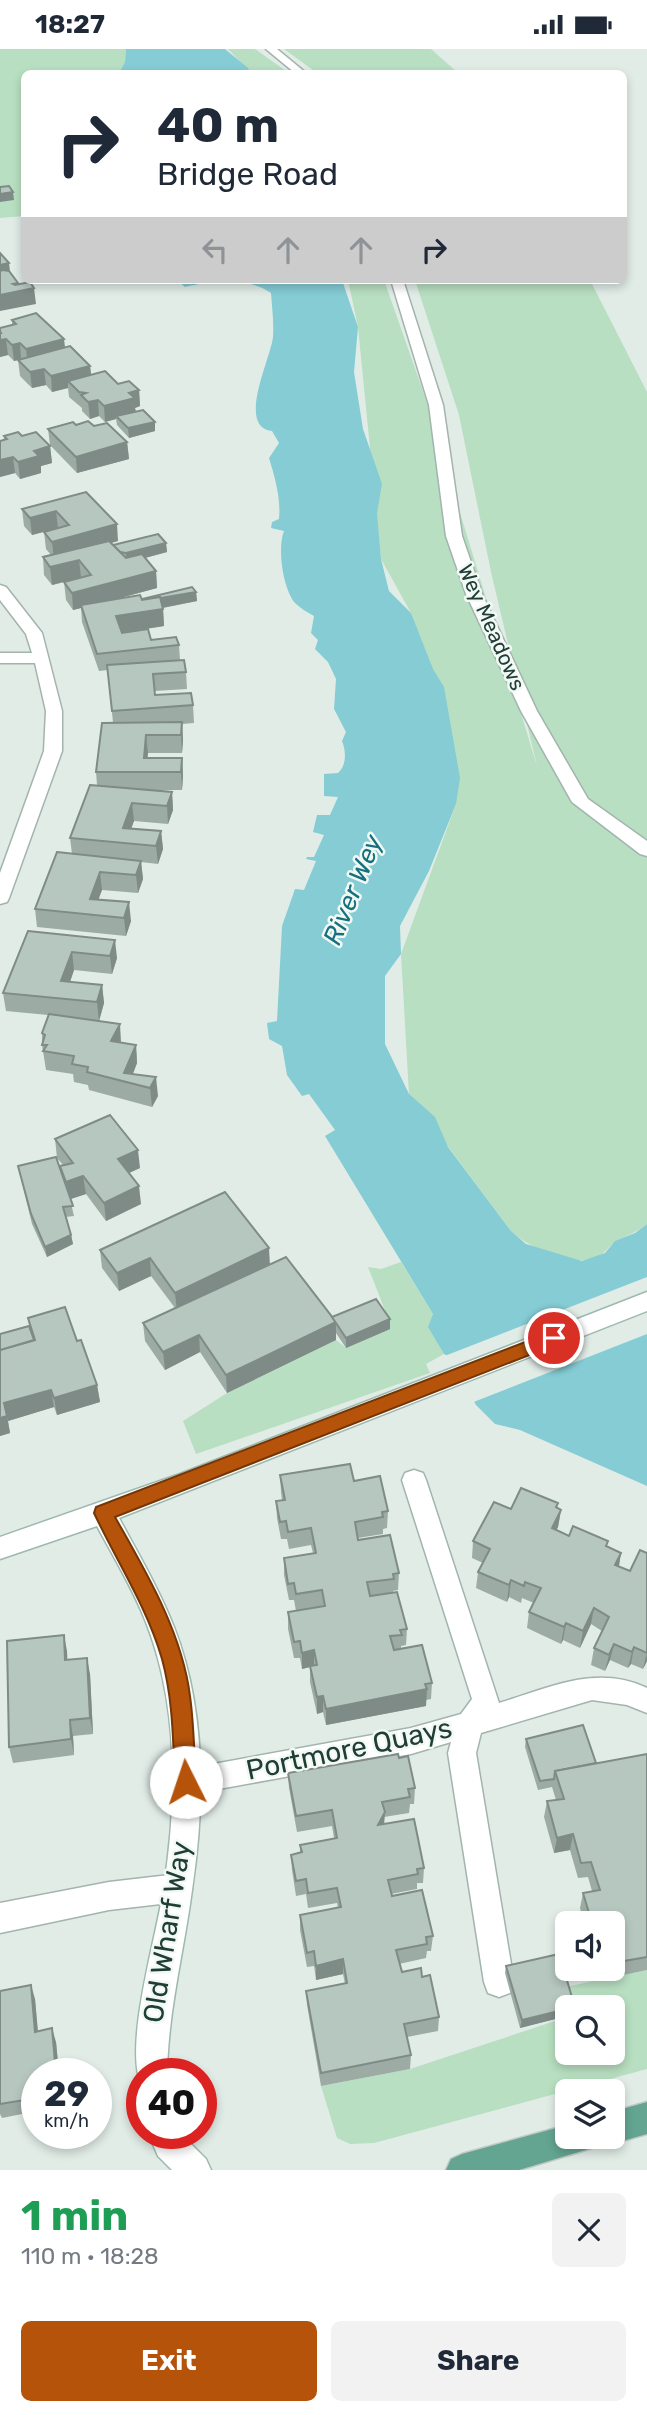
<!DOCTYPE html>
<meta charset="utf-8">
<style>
:root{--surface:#fff;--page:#f2f2f3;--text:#1f2937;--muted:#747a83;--accent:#b45309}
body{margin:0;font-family:Rubik,sans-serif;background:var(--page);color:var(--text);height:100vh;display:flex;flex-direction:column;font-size:26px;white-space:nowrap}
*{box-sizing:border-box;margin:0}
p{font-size:23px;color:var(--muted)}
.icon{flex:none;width:38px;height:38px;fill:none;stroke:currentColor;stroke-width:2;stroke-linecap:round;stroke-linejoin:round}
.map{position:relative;height:2121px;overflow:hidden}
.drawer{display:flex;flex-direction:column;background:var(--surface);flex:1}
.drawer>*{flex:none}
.top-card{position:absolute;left:21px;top:21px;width:606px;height:214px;border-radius:10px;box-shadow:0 4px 10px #0003;background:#fff;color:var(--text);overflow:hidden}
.controls{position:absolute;left:555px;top:1862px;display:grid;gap:14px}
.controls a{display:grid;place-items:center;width:70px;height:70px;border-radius:10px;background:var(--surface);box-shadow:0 4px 10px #0003;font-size:35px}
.speed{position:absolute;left:21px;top:2009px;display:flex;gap:14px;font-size:35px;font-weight:700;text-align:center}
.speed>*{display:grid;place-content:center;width:91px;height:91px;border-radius:50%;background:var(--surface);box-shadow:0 4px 10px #0003;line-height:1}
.speed small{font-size:18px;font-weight:400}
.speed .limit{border:10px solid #d22;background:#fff;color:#111}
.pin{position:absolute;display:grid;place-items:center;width:60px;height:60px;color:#fff;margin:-30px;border:4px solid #fff;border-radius:50%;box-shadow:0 2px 7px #0007}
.me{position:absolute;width:77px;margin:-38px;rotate:356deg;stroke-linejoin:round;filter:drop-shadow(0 0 5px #0008)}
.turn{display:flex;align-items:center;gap:24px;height:147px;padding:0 21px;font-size:32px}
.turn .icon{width:91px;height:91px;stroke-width:2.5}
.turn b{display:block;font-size:49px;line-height:60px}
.lanes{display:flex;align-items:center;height:66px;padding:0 21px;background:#0003;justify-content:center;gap:35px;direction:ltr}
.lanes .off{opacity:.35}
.round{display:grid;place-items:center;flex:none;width:74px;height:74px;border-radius:10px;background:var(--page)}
.head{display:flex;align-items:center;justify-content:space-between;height:119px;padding:0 21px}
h1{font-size:42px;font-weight:700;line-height:52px;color:#1e9e55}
.button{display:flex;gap:14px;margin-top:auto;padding:14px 21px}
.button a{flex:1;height:80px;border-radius:10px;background:var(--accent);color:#fff;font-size:28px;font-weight:700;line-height:80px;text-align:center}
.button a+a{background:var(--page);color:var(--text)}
.status{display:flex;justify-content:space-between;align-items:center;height:49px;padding:0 35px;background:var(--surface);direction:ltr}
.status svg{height:19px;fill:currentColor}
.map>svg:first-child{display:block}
.green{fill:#b8dfc1}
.water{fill:#85ccd5}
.pier{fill:#e1ece7}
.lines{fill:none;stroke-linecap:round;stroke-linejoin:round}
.street-casing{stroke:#a3b4ae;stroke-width:3}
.secondary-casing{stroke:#9eb9af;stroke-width:3}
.primary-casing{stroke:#c1c9c6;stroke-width:3}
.street{fill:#fff;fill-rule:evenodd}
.secondary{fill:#fff;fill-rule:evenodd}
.primary{fill:#63a591;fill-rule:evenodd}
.wall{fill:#9daba5}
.shaded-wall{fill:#7f8b86}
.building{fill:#b6c7c0;stroke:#7f8b86;stroke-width:2}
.route{fill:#b45309;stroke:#753606;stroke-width:2}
.labels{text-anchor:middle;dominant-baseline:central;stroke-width:5;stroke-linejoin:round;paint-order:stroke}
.far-street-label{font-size:21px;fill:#203e35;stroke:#f2f9f5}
.water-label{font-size:26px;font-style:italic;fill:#17707e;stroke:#f2f9f5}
.near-street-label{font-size:28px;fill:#203e35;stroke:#f2f9f5}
</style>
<div class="status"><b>18:27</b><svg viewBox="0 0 49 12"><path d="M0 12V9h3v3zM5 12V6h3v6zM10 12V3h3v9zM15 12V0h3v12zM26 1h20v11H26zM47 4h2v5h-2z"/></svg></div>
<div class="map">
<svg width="647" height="2121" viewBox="0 0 647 2121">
<rect width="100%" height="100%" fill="#e1ece7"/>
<g class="green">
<polygon points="0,0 126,0 125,13 119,24 24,24 24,167 0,169"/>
<polygon points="228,0 255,0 289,24 251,24"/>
<polygon points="284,0 431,0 458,24 317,24"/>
<path d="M348,231H384L424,345L537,717L491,523L459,366L415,231H590L647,343V1175C638,1182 629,1186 618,1191C610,1195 606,1204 597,1208C571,1220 530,1199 511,1182L409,1045L401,905L456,755L411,564L381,510L358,278Z"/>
<polygon points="401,1213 433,1265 429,1278 444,1305 426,1315 430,1324 196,1405 183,1372 227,1344 336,1291 346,1299 388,1269 368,1218 381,1220"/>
<polygon points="647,1921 647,2020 374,2094 350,2095 337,2089 321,2037 410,2020 567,1968 567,2004 612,2004 612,1958 571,1958 565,1938"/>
</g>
<g class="water">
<polygon points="126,0 225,0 248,19 250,24 119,24 125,13"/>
<path d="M177,231H342L358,278L354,323L363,380L382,435L377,464L381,510L389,542L411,564L433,620L444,638L460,729L456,755L429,822L400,877L401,905L385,927V995L409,1045L435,1068L448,1098L511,1182L526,1195L582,1212L605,1204L615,1192L635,1184L647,1175V1437L520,1381L495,1375L476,1356L451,1309L444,1305L428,1278L433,1265L325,1087L335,1081L309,1045L302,1047L287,1026L282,997L269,990L267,974L277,972L282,877L295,840L304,841L316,812L306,810L307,808H314L324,786L313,783L317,766H330L338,748L324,747V725L338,724C347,716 346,702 342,692L346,683L334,660L336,630L328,613L315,600L318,591L311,584L314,567C307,563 300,559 295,554C283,540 277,499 284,482L271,479L272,473L279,470C281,449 275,429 269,409L279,394L272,382C236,378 271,309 273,288C274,274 272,258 271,244C246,227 213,232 185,238Z"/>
</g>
<polygon class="pier" points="647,1228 647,1285 471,1354 449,1312 442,1308"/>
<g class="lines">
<defs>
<g id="street">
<polygon points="266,0 277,0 306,24 295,24"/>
<polygon points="391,231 403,231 443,356 462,487 482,545 537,662 588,750 647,792 647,807 640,805 572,753 521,662 466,545 446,487 429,356"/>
<polygon points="0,536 6,538 42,584 62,662 62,702 9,849 7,853 0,855 0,824 44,702 46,662 35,614 0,614 0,604 32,604 26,585 0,551"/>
<path d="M414,1421L423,1424L426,1431L499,1654C549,1639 596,1615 647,1639V1664L627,1656L592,1651L481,1684L476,1704L514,1933L510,1944L499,1948L488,1944L484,1933L448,1704L451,1693L411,1705L186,1746L176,1742L172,1733L176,1724L186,1720L411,1679L461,1665L472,1650L402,1431L405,1424Z"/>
<polygon points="178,1825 188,1829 192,1839 188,1849 178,1853 109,1861 0,1884 0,1854 109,1833"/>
</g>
<g id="secondary">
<path d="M647,1243V1262L119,1469C138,1504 159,1540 174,1578C206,1660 205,1755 192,1841C184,1902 168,1962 167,2025H142L141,2036C124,1994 156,1890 163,1843C177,1757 179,1659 147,1576C134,1541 114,1509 97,1477L0,1510V1488L180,1425Z"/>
<polygon points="148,2084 180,2084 206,2110 211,2121 172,2121 158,2107"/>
</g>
<g id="primary">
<polygon points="647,2053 647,2085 612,2095 601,2090 600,2088 612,2088 612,2063"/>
<polygon points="567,2076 567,2088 597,2088 592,2099 519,2121 446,2121 451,2110 462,2105"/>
</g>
</defs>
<use href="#street" class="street-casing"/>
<use href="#secondary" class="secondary-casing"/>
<use href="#primary" class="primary-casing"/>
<use href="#street" class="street"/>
<use href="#secondary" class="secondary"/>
<use href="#primary" class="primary"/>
</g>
<g class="wall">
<polygon points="12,271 65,299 90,317 91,326 139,341 140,357 135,359 136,362 155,382 129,389 117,376 116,370 105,373 99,367 90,370 82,362 82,359 69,348 68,339 52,343 46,336 32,339 20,327 18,311 14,312 8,306 0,308 0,279 12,276"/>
<polygon points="76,376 94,377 127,393 129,410 77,424 50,396 48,380"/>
<polygon points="4,387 22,387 50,397 52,414 41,417 41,424 20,430 15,424 0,428 4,391"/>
<polygon points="86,443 118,492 111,494 113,496 166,494 167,503 145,509 156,522 157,539 117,550 142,550 196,543 197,552 163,559 164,577 122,584 151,591 179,596 180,611 186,623 187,640 155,642 155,646 193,656 194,674 182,675 183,691 182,704 148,704 147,709 182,709 183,727 182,741 145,741 172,743 173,761 168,775 134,772 131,779 161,782 163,800 158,815 141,813 143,830 138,844 102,841 98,850 131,872 126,887 37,878 35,860 72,805 70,789 97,736 96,723 113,674 108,621 99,622 82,573 81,559 73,561 66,551 64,533 82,529 52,536 44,526 43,508 51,506 46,500 44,483 58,479 32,486 24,477 22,460"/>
<polygon points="28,882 117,909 112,925 74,921 70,933 102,936 104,954 99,972 121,994 136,996 137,1014 133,1025 158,1047 152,1058 89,1041 88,1036 74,1033 73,1025 46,1021 42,996 42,984 48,966 6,962 3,944"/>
<polygon points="55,1090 140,1119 129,1124 141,1155 106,1172 86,1145 70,1150 74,1167 66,1168 71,1186 73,1195 47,1208 32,1175 18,1117 61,1124 60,1117 63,1116 57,1109"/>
<polygon points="100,1201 270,1215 332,1268 390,1270 390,1280 346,1299 336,1284 336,1291 227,1344 200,1303 165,1321 145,1292 143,1274 175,1259 151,1227 119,1242 102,1219"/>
<polygon points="28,1269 77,1292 97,1336 100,1353 57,1366 54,1358 8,1372 10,1384 0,1387 0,1285 29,1277"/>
<polygon points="280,1426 354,1432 388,1462 387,1479 383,1480 383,1485 358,1489 358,1491 399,1524 398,1541 393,1542 393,1543 407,1580 406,1596 401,1597 401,1600 432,1634 431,1650 426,1651 426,1657 326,1676 323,1663 317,1665 310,1633 310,1618 302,1620 300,1609 294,1609 288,1580 288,1563 296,1562 294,1551 289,1551 284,1526 284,1509 313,1504 311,1496 289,1500 287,1490 281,1490 277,1469 276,1452 282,1451 281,1443"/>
<polygon points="557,1459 561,1461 558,1478 556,1481 569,1487 607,1497 621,1504 619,1518 630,1522 647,1504 647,1612 643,1620 631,1615 628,1619 610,1611 605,1622 591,1616 594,1599 602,1582 591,1575 580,1599 563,1591 561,1595 527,1579 529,1563 534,1554 522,1549 521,1554 509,1548 507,1553 476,1539 478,1523 483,1514 472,1509 473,1492"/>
<polygon points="67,1602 67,1611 90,1625 93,1685 73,1687 74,1706 13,1714 9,1698"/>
<polygon points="526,1690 596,1714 647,1705 647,1921 614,1928 612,1920 612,1874 584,1874 580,1859 583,1844 592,1842 588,1828 578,1829 570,1801 554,1804 544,1768 547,1752 556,1751 552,1738 538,1741 525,1698"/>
<polygon points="399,1709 415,1739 414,1755 410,1755 409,1764 384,1768 384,1775 424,1819 423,1834 417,1834 417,1840 391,1845 392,1847 433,1887 431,1902 427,1902 426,1909 399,1915 402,1923 422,1928 439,1968 438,1982 407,1988 411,2006 410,2020 321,2037 307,1956 306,1942 345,1935 343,1925 316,1931 314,1917 307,1918 300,1881 300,1866 338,1859 337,1854 308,1859 306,1845 296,1847 292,1821 291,1806 300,1803 300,1796 334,1789 332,1777 297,1783 289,1739 288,1724"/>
<polygon points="506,1917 567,1958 567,1967 520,1979 505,1924"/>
<polygon points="0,1942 35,1950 38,1982 56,1993 59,2025 37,2025 37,2062 2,2069 0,2065"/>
</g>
<g class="shaded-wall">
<polygon points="13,143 14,151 0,153 0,145"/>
<polygon points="9,214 11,230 0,232 0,216"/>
<polygon points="18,234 19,242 34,239 36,255 0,262 0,246 13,235"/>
<polygon points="6,290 8,306 0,308 0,291"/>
<polygon points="64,290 66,306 28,316 26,300"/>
<polygon points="20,294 21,310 14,312 12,296"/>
<polygon points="90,317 92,333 68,332 68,339 52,343 51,327"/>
<polygon points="44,320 46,336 32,339 30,323"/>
<polygon points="139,341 140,357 135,359 136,365 116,367 116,370 105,373 104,357 129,344"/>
<polygon points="98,351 99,367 90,370 88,353"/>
<polygon points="155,373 155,382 129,389 128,379"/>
<polygon points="127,393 129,410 77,424 76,408"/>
<polygon points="50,397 52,414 41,417 41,424 20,430 18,413 34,402"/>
<polygon points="13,408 15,424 0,428 0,411"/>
<polygon points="56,462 58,479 32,486 30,469"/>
<polygon points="117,475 118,492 54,510 52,493"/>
<polygon points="166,494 167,503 126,514 126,504"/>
<polygon points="79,511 81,528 52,536 50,518"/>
<polygon points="156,522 157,539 82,559 81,556 81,559 73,561 72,544"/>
<polygon points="196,543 197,552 161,559 163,560 164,577 118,584 116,567 160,550"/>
<polygon points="182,673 183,691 182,704 181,686"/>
<polygon points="146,686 148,704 146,723 144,709"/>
<polygon points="182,709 183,727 182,741 181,723"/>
<polygon points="172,743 173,761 168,775 167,757"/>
<polygon points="132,754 134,772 126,794 123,779"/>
<polygon points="161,782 163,800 158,815 156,797"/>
<polygon points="141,812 143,830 138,844 136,826"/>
<polygon points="100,823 102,841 92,868 90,850"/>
<polygon points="129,853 131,872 126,887 124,869"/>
<polygon points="115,891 117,909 112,925 110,907"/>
<polygon points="72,903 74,921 64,950 61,932"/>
<polygon points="102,936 104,954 99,972 97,953"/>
<polygon points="120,975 121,993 111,992"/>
<polygon points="136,996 137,1014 129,1034 124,1024"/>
<polygon points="156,1028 158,1047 152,1058 150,1039"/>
<polygon points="138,1101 140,1119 120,1128 118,1110"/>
<polygon points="83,1127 86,1145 68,1151 66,1133"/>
<polygon points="139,1137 141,1155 106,1172 104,1154"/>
<polygon points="71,1186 73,1195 47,1208 45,1198"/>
<polygon points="269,1199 270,1217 177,1262 175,1244"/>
<polygon points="150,1209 151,1227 119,1242 117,1224"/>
<polygon points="390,1270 390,1280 346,1299 346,1289"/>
<polygon points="336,1273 336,1291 227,1344 226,1326"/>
<polygon points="199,1286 200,1303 165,1321 163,1303"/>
<polygon points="97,1336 100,1353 57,1366 54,1349"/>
<polygon points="51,1341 54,1358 8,1372 4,1354"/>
<polygon points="7,1367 10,1384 0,1387 0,1369"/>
<polygon points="561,1461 558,1478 549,1496 552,1479"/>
<polygon points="621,1504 618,1521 615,1516"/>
<polygon points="511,1531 509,1548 507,1553 509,1536"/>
<polygon points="594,1559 591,1575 580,1599 583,1582"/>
<polygon points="566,1574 563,1591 561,1595 564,1578"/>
<polygon points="64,1586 67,1602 68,1627 65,1611"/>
<polygon points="614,1595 610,1611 605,1622 609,1606"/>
<polygon points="634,1598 631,1615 628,1619 632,1603"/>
<polygon points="314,1601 314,1617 302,1620 302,1604"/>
<polygon points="647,1603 647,1612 643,1620"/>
<polygon points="87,1609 90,1625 93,1685 90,1669"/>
<polygon points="427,1640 426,1657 326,1676 326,1660"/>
<polygon points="323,1647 323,1663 317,1665 317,1648"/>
<polygon points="70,1671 73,1687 74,1706 71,1690"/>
<polygon points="385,1763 384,1778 378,1776"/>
<polygon points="573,1785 570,1801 554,1804 557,1789"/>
<polygon points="343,1910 343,1925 316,1931 316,1917"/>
<polygon points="31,1936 35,1950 39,1997 35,1983"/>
<polygon points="567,1960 567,1967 520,1979 522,1971"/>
<polygon points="52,1979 56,1993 59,2025 56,2025"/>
</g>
<g class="building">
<polygon points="9,137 13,143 0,145 0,138"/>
<polygon points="0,204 9,214 0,216"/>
<polygon points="3,221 9,222 18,234 13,235 15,236 30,233 34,239 0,246 0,222"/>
<polygon points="36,264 64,290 26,300 20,294 12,296 6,290 0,291 0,284 1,284 0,282 0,279 16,275 12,271"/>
<polygon points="70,297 90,317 51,327 44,320 30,323 18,311"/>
<polygon points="105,322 118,335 129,332 139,341 129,344 135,349 104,357 98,351 88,353 81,346 86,344 79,343 68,332"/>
<polygon points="143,361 155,373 128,379 116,367"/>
<polygon points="88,372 94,377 107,374 127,393 76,408 48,380 73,373 76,376"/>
<polygon points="18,383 22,387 36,383 50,397 34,402 39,407 18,413 13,408 0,411 0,392 7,390 4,387"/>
<polygon points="86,443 117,475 52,493 44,483 69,476 56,462 30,469 22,460"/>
<polygon points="158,485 166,494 126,504 120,503 113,496"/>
<polygon points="109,492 126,509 142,505 156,522 72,544 64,533 91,526 79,511 50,518 43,508"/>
<polygon points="192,538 196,543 161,549 160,548 142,551 142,550"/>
<polygon points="140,546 142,551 160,548 163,560 116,567 122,584 148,580 151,591 176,588 179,596 97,605 81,556"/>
<polygon points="184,611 186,623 153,625 155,646 191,644 193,656 112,662 107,616"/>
<polygon points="182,673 181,686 146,686 144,709 182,709 181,723 96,723 102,674"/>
<polygon points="90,736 172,743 167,757 132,754 123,779 161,782 156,797 70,789"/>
<polygon points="57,803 141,812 136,826 100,823 90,850 129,853 124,869 35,860"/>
<polygon points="28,882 115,891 110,907 72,903 61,932 102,936 97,953 3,944"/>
<polygon points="49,965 120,975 111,992 136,996 124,1024 156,1028 150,1039 87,1023 88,1018 72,1015 74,1007 43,1002 47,996 42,996 45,986 42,984"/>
<polygon points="110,1066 138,1101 118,1110 139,1137 104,1154 83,1127 66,1133 60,1117 73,1114 55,1090"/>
<polygon points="56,1108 73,1157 63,1158 71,1186 45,1198 31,1165 18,1117"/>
<polygon points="225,1143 269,1199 175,1244 150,1209 117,1224 100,1201"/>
<polygon points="286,1208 336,1273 226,1326 199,1286 163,1303 143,1274"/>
<polygon points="376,1250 390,1270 346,1289 332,1268"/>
<polygon points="65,1258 77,1292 81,1291 97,1336 54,1349 51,1341 4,1354 7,1367 0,1369 0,1301 35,1291 28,1269"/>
<polygon points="29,1277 34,1291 0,1301 0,1285"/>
<polygon points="350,1415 354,1432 380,1427 388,1462 382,1463 383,1468 355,1473 358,1491 390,1486 399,1524 393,1525 394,1530 367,1533 370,1547 397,1543 407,1580 400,1581 402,1586 390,1587 394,1601 422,1596 432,1634 425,1635 427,1640 326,1660 323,1647 317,1648 310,1617 317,1616 314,1601 302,1604 300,1592 294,1593 288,1563 325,1557 322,1541 296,1545 294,1534 288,1535 284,1509 316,1504 311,1479 288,1483 286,1472 280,1473 276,1452 285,1451 280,1426"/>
<polygon points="521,1439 558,1454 556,1458 561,1461 552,1479 569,1487 573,1477 608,1492 606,1497 621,1504 615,1516 630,1522 640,1501 647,1504 647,1604 634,1598 632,1603 614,1595 609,1606 594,1599 609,1568 594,1559 583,1582 566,1574 564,1578 529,1563 541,1539 525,1533 524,1537 511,1531 509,1536 478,1523 490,1500 473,1492 494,1453 511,1460"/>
<polygon points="64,1586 65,1611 87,1609 90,1669 70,1671 71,1690 9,1698 7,1592"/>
<polygon points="583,1676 596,1714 555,1722 554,1730 540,1732 526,1690"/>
<polygon points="398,1705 399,1709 408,1707 415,1739 408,1740 410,1748 382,1753 385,1763 378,1776 414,1770 424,1819 417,1820 418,1825 388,1831 392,1847 422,1841 433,1887 426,1888 427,1895 396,1901 402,1923 421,1919 422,1928 430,1926 439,1968 404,1975 411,2006 321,2024 306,1942 347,1934 343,1910 316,1917 314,1902 307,1904 300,1866 341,1858 337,1839 308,1844 306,1830 296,1832 291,1806 302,1803 300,1796 337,1789 332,1761 296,1767 288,1724"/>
<polygon points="647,1705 647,1908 618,1913 612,1895 612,1874 592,1874 583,1844 600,1841 591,1813 581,1814 573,1785 557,1789 547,1752 564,1750 555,1722"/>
<polygon points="559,1905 575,1958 567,1958 567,1960 522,1971 506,1917"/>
<polygon points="31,1936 35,1983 52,1979 56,2025 37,2025 37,2049 0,2055 0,1942"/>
</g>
<path class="route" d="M554,1282L560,1284L562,1289L560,1294L115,1468C146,1523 182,1583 190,1647C194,1675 194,1704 196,1733L193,1740L186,1743L178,1740L175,1733C173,1692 173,1650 162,1610C147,1558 117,1513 94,1464L96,1458Z"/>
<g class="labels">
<g class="far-street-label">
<text transform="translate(492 578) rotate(66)">Wey Meadows</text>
</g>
<g class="water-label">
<text transform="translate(353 841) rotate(-68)">River Wey</text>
</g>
<g class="near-street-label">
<text transform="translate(349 1700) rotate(-12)">Portmore Quays</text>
<text transform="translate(167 1883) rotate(-81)">Old Wharf Way</text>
</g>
</g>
</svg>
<div class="controls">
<a><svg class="icon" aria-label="sound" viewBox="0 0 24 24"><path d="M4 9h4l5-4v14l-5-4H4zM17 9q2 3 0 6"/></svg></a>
<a><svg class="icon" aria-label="search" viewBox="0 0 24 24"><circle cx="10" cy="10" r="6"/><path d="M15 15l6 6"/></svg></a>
<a><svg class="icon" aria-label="layers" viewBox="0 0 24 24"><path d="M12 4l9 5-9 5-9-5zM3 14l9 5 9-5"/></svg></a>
</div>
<div class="speed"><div>29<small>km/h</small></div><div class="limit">40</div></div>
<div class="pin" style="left:554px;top:1289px;background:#d93025"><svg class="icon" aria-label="arrive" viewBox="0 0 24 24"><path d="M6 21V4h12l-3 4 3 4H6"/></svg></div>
<svg class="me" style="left:186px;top:1733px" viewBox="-20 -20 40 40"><circle r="19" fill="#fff"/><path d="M0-13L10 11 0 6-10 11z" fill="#b45309"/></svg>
<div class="top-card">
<div class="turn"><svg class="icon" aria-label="right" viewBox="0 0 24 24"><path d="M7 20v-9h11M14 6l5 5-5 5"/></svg><div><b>40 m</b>Bridge Road</div></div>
<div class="lanes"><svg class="icon off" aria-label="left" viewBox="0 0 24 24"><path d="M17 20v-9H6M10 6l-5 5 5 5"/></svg><svg class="icon off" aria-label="ahead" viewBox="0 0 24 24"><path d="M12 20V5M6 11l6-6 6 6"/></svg><svg class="icon off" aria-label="ahead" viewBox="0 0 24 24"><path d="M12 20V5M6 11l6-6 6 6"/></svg><svg class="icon" aria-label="right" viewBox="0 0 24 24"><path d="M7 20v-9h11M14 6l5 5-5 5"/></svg></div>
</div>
</div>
<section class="drawer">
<div class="head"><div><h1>1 min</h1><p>110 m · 18:28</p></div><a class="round"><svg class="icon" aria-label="close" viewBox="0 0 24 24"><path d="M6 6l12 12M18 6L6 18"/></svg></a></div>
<div class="button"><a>Exit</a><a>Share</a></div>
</section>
